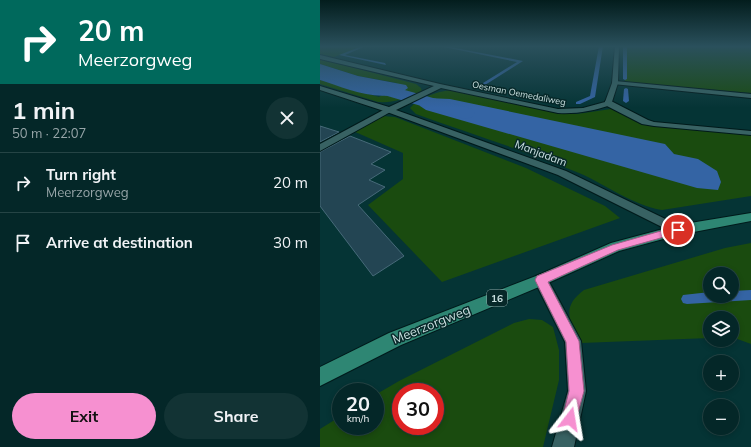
<!DOCTYPE html>
<meta charset="utf-8">
<style>
:root{--surface:#042728;--page:#123334;--text:#f1f3f6;--muted:#97a5a8;--line:#254445;--accent:#f690d0}
body{margin:0;font-family:Mulish,sans-serif;background:var(--page);color:var(--text);height:100vh;display:flex;flex-direction:column;font-size:15px;white-space:nowrap}
*{box-sizing:border-box;margin:0}
p{font-size:13px;color:var(--muted)}
.icon{flex:none;width:22px;height:22px;fill:none;stroke:currentColor;stroke-width:2;stroke-linecap:round;stroke-linejoin:round}
.map{position:relative;flex:1;overflow:hidden}
.side{display:flex;flex-direction:column;background:var(--surface);width:320px}
.side>*{flex:none}
.top-card{background:#00695c;color:#fff;overflow:hidden}
.buttons{position:absolute;left:383px;top:267px;display:grid;gap:8px}
.buttons a{display:grid;place-items:center;width:36px;height:36px;border-radius:50%;background:var(--surface);box-shadow:0 2px 6px #0003,0 0 0 1px var(--line);font-size:20px}
.speed{position:absolute;left:12px;top:383px;display:flex;gap:8px;font-size:20px;font-weight:700;text-align:center}
.speed>*{display:grid;place-content:center;width:52px;height:52px;border-radius:50%;background:var(--surface);box-shadow:0 2px 6px #0003,0 0 0 1px var(--line);line-height:1}
.speed small{font-size:10px;font-weight:400}
.speed .limit{border:6px solid #d22;background:#fff;color:#111}
.pin{position:absolute;display:grid;place-items:center;width:34px;height:34px;color:#fff;margin:-17px;border:2px solid #fff;border-radius:50%;box-shadow:0 1px 4px #0007}
.me{position:absolute;width:44px;margin:-22px;rotate:14deg;stroke-linejoin:round;filter:drop-shadow(0 0 3px #0008)}
.turn{display:flex;align-items:center;gap:14px;height:84px;padding:0 12px;font-size:18px}
.turn .icon{width:52px;height:52px;stroke-width:2.5}
.turn b{display:block;font-size:28px;line-height:34px}
.round{display:grid;place-items:center;flex:none;width:42px;height:42px;border-radius:21px;background:var(--page)}
.headline{display:flex;align-items:center;justify-content:space-between;height:68px;padding:0 12px}
h1{font-size:24px;font-weight:700;line-height:30px}
.action{display:flex;gap:8px;margin-top:auto;padding:8px 12px}
.action a{flex:1;height:46px;border-radius:24px;background:var(--accent);color:#111;font-size:16px;font-weight:700;line-height:46px;text-align:center}
.action a+a{background:var(--page);color:var(--text)}
ul{padding:0;list-style:none}
li{display:flex;align-items:center;gap:12px;height:60px;padding:0 12px;border-top:1px solid var(--line)}
li div{flex:1}
li b{display:block;font-size:15px}
li em{font-style:normal}
main{display:flex;flex:1;min-height:0}
.map>svg:first-child{display:block}
.green{fill:#1a4b0f;fill-rule:evenodd}
.water{fill:#3464a4}
.lines{fill:none;stroke-linecap:round;stroke-linejoin:round}
.stream{fill:#3464a4;fill-rule:evenodd}
.canal{fill:#3464a4;fill-rule:evenodd}
.building{fill:#234553;stroke:#476a79}
.lane-casing{stroke:#001a1b;stroke-width:2}
.street-casing{stroke:#001a1b;stroke-width:2}
.primary-casing{stroke:#001a1b;stroke-width:2}
.lane{fill:#386263;fill-rule:evenodd}
.street{fill:#386263;fill-rule:evenodd}
.primary{fill:#2e8673;fill-rule:evenodd}
.route{fill:#f690d0;stroke:#a05e87}
.labels{text-anchor:middle;dominant-baseline:central;stroke-width:3;stroke-linejoin:round;paint-order:stroke}
.far-street-label{font-size:9px;fill:#cae0e0;stroke:#072829}
.shield{fill:#072829;stroke:#90a9a9;stroke-width:1}
.shield-label{font-size:10px;font-weight:bold;fill:#cae0e0}
.street-label{font-size:11px;fill:#cae0e0;stroke:#072829}
.near-street-label{font-size:13px;fill:#cae0e0;stroke:#072829}
</style>
<main>
<section class="side">
<div class="top-card">
<div class="turn"><svg class="icon" aria-label="right" viewBox="0 0 24 24"><path d="M7 20v-9h11M14 6l5 5-5 5"/></svg><div><b>20 m</b>Meerzorgweg</div></div>
</div>
<div class="headline"><div><h1>1 min</h1><p>50 m · 22:07</p></div><a class="round"><svg class="icon" aria-label="close" viewBox="0 0 24 24"><path d="M6 6l12 12M18 6L6 18"/></svg></a></div>
<ul>
<li><svg class="icon" aria-label="right" viewBox="0 0 24 24"><path d="M7 20v-9h11M14 6l5 5-5 5"/></svg><div><b>Turn right</b><p>Meerzorgweg</p></div><em>20 m</em></li>
<li><svg class="icon" aria-label="arrive" viewBox="0 0 24 24"><path d="M6 21V4h12l-3 4 3 4H6"/></svg><div><b>Arrive at destination</b></div><em>30 m</em></li>
</ul>
<div class="action"><a>Exit</a><a>Share</a></div>
</section>
<div class="map">
<svg width="431" height="447" viewBox="0 0 431 447">
<rect width="100%" height="100%" fill="#053435"/>
<g class="green">
<polygon points="0,46 44,46 14,57 0,54"/>
<polygon points="305,46 431,46 431,93 305,82"/>
<path d="M0,59L96,84L101,88L102,92C87,98 75,103 58,102L0,84V80L59,97L77,83L38,76L0,64Z"/>
<path d="M130,90L239,113L257,114L291,109L330,126L431,134V196L342,210C312,205 287,185 259,173C206,151 151,134 96,114L90,108C99,97 117,92 130,90Z"/>
<polygon points="62,116 75,117 206,168 285,206 300,218 122,282 48,205 83,179 83,153 33,131"/>
<path d="M431,243V344L412,337V318H390V338L261,343C250,321 240,308 264,290L405,248ZM390,274H412V296H390Z"/>
<path d="M209,319L222,320L233,327L239,350V380L223,447H0V429L21,416V426H55V395L79,381L194,323ZM81,392H115V426H81Z"/>
</g>
<g class="water">
<path d="M0,64L38,76L86,85L88,88C64,106 26,88 0,80Z"/>
<polygon points="108,98 130,99 345,144 354,154 378,159 397,171 401,182 398,190 377,188 106,110 100,106 99,103"/>
</g>
<g class="lines">
<g class="stream">
<polygon points="42,46 46,46 25,55 65,63 66,65 19,55"/>
<polygon points="119,46 125,46 203,61 165,85 163,84 163,83 197,62"/>
<polygon points="279,46 283,46 275,97 260,104 256,104 256,102 270,96"/>
<polygon points="303,46 307,46 307,79 305,80 303,79"/>
<polygon points="306,88 308,89 309,101 306,103 303,101 304,89"/>
<polygon points="431,290 431,300 367,304 363,303 361,299 363,295 390,292 390,296 412,296 412,291"/>
</g>
<polygon class="canal" points="0,66 152,109 155,113 152,117 145,119 0,76"/>
</g>
<g class="building">
<polygon points="0,126 19,132 0,142"/>
<polygon points="30,136 71,152 51,164 65,170 49,180 65,187 38,205 84,256 53,276 0,206 0,152"/>
</g>
<g class="lines">
<defs>
<g id="lane">
<polygon points="295,81 431,94 431,98 293,84 292,83"/>
<polygon points="285,101 291,101 328,120 334,122 431,131 431,135 334,126 322,124 285,105"/>
<polygon points="67,108 70,108 74,110 0,151 0,144"/>
</g>
<g id="street">
<path d="M295,46H299L298,83L291,105C273,111 257,114 238,113L121,88L76,110L246,171L362,227L364,230L362,233L358,235L238,175L67,112L0,90V86L69,107L114,86L0,59V55L120,84L238,109L263,108L285,102L292,83Z"/>
<polygon points="221,274 226,276 261,341 266,391 254,447 232,447 248,391 245,342 214,280 216,276"/>
</g>
<polygon id="primary" points="431,213 431,221 358,235 299,251 226,284 81,345 0,386 0,367 69,333 216,276 291,243 358,225"/>
</defs>
<use href="#lane" class="lane-casing"/>
<use href="#street" class="street-casing"/>
<use href="#primary" class="primary-casing"/>
<use href="#lane" class="lane"/>
<use href="#street" class="street"/>
<use href="#primary" class="primary"/>
</g>
<linearGradient id="sky" x2="0" y2="1"><stop stop-color="#031d1d"/><stop offset="0.43" stop-color="#2a505c"/><stop offset="1" stop-color="#2a505c" stop-opacity="0"/></linearGradient>
<rect width="431" height="108" fill="url(#sky)"/>
<polygon class="route" points="358,226 362,227 363,230 362,232 298,250 228,282 259,341 264,391 255,424 250,426 244,424 242,419 249,391 246,342 215,280 217,276 292,245"/>
<g class="labels">
<g class="far-street-label">
<text transform="translate(199 93) rotate(11)">Oesman Oemedaliweg</text>
</g>
<rect class="shield" x="167" y="290" width="20" height="16" rx="3"/>
<g class="shield-label">
<text x="177" y="298">16</text>
</g>
<g class="street-label">
<text transform="translate(221 153) rotate(21)">Manjadam</text>
</g>
<g class="near-street-label">
<text transform="translate(111 324) rotate(-22)">Meerzorgweg</text>
</g>
</g>
</svg>
<div class="buttons">
<a><svg class="icon" aria-label="search" viewBox="0 0 24 24"><circle cx="10" cy="10" r="6"/><path d="M15 15l6 6"/></svg></a>
<a><svg class="icon" aria-label="layers" viewBox="0 0 24 24"><path d="M12 4l9 5-9 5-9-5zM3 14l9 5 9-5"/></svg></a>
<a>+</a>
<a>−</a>
</div>
<div class="speed"><div>20<small>km/h</small></div><div class="limit">30</div></div>
<div class="pin" style="left:358px;top:230px;background:#d93025"><svg class="icon" aria-label="arrive" viewBox="0 0 24 24"><path d="M6 21V4h12l-3 4 3 4H6"/></svg></div>
<svg class="me" style="left:250px;top:419px" viewBox="-20 -20 40 40"><path d="M0-17L14 15 0 8-14 15z" fill="#f690d0" stroke="#fff" stroke-width="4"/></svg>
</div>
</main>
